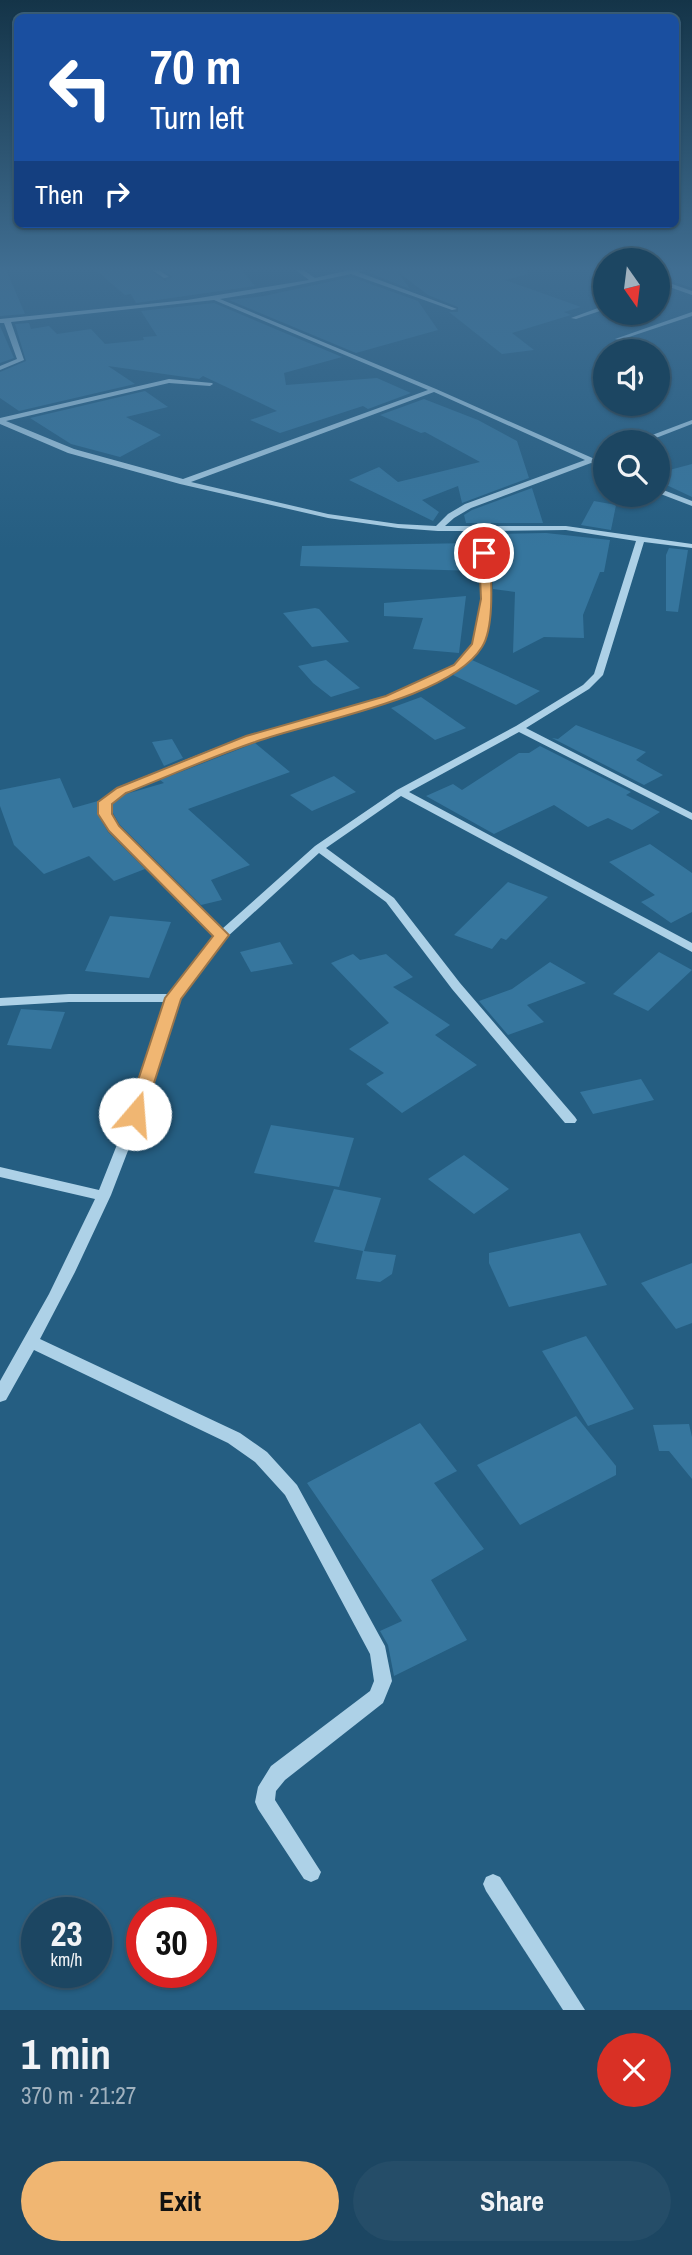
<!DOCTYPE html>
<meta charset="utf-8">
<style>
:root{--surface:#1c4662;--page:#254d68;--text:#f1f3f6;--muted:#a0b1be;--line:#3a5e77;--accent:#f0b672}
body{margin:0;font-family:"Archivo Narrow",sans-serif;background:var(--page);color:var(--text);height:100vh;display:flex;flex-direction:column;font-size:26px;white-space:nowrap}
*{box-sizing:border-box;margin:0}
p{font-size:23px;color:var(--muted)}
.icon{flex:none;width:38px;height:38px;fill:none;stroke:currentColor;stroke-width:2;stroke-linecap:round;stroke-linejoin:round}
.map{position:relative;height:2010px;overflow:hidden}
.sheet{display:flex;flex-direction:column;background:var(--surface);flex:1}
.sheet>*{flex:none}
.guide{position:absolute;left:14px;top:14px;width:665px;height:214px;border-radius:10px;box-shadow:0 2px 5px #0004,0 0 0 2px var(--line);background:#1a4fa0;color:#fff;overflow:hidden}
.needle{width:46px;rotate:166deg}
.fabs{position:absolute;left:593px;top:248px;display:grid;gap:14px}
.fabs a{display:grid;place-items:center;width:77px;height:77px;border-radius:50%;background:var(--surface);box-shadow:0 2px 5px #0004,0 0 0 2px var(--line);font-size:35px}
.speed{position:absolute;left:21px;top:1897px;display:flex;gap:14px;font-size:35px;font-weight:700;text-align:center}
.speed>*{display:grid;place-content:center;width:91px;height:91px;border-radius:50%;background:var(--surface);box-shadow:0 2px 5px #0004,0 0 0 2px var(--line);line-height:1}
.speed small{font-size:18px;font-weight:400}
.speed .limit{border:10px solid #d22;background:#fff;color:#111}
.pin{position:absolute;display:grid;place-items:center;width:60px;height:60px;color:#fff;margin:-30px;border:4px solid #fff;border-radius:50%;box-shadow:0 2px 7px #0007}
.me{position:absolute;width:77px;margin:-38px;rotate:18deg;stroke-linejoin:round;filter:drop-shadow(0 0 5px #0008)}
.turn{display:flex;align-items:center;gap:24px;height:147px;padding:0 21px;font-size:32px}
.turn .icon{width:91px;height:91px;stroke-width:2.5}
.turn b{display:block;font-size:49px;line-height:60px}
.then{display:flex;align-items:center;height:66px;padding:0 21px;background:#0003;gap:14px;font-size:26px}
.round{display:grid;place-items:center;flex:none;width:74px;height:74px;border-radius:37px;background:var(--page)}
.head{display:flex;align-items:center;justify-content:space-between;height:119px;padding:0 21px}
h1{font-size:42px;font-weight:700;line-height:52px}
.cta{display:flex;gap:14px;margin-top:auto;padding:14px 21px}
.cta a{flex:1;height:80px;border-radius:42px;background:var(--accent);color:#111;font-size:28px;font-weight:700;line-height:80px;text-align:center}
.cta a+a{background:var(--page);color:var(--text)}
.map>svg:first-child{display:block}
.building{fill:#36769e}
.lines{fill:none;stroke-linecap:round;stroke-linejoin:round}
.minor{fill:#add1e7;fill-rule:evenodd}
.route{fill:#f0b672;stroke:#9c764a;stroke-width:2}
</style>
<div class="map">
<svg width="692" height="2010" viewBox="0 0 692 2010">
<rect width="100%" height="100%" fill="#255e82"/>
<g class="building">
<polygon points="0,267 5,267 25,314 0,316"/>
<polygon points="92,267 145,267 165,281 172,277 160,267 206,267 212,272 241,269 255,286 136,303 131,294 125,295"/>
<polygon points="392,267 527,267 528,274 505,280 581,307 564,312 571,315 512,333 534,350 502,354 449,312 458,312 458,307 428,295 398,272 410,289 367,272"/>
<polygon points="658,267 692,267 692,288 658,277"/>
<polygon points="351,277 418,301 438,330 356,353 229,300 264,296"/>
<polygon points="214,303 342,357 284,373 286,385 377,378 411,393 368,409 363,406 280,433 250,420 277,411 203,376 199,379 108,366 135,384 19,411 0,398 0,372 26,361 15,324 29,323 31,329 49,326 57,334 91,329 105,344 144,340 143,337 157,336 141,311"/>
<polygon points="0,326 14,358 0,363"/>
<polygon points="145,391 168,407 126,417 161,435 120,457 71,444 30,418"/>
<polygon points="424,399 478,420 517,441 529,478 462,503 458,486 422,500 439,512 433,521 349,480 379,467 398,482 480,462 425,432 421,433 380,415"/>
<polygon points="692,464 692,497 658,481 658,473"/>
<polygon points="532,488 543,523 466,523 464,515 472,510"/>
<polygon points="594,501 616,505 611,530 581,525"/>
<polygon points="546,533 610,540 604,572 600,572 583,615 584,638 544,637 513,653 515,592 493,589 490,534"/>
<polygon points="473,543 477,543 479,571 300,566 302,546"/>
<polygon points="669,548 688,550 678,612 666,611 666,555"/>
<polygon points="466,596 459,653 413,649 423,618 384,616 384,603"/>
<polygon points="315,608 319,609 349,642 312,647 283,613"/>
<polygon points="326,660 360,688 331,697 313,683 298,666"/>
<polygon points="472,660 540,691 516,705 453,675"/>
<polygon points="421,697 466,728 435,740 391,708"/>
<polygon points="576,725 646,752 636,760 663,775 644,785 552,738 558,739"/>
<polygon points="172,739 183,758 164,766 152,742"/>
<polygon points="255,743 290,772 188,809 250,865 211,880 222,900 201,905 120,825 113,813 113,804 126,794 164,783 160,780"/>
<polygon points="540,746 631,792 626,795 660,812 632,830 608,818 588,827 554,805 494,834 426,796 453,784 462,790 519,753 529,753"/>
<polygon points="334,776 356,792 312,811 290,795"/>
<polygon points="60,778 73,808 98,801 98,815 108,832 145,869 114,881 89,856 44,874 14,845 0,806 0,790"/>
<polygon points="650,844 692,873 692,912 671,923 641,902 655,895 609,862"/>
<polygon points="508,882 548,897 506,940 501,938 492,949 454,935"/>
<polygon points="110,916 171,922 149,978 85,971"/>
<polygon points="280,942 293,964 251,972 240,952"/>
<polygon points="659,952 692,970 648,1011 613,994"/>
<polygon points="353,954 360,960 386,954 413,977 393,987 450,1025 435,1035 477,1065 402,1113 366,1084 384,1073 349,1049 389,1023 331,963"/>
<polygon points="550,962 586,983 527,1005 544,1022 508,1035 479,1001 512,989"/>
<polygon points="21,1009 65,1012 51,1049 7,1045"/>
<polygon points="641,1079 654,1100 593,1114 580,1092"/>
<polygon points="271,1125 354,1138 339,1187 254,1173"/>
<polygon points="464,1155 509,1189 474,1214 428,1179"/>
<polygon points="334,1189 381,1198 364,1251 396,1255 392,1274 380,1282 356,1279 363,1251 314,1242"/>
<polygon points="580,1233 607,1285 509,1307 489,1263 489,1253"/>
<polygon points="692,1263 692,1323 676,1329 641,1283"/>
<polygon points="586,1336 634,1409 588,1426 542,1351"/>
<polygon points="576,1416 616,1466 616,1475 520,1525 477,1465"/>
<polygon points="420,1423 457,1471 434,1483 484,1549 431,1580 467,1640 394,1676 388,1645 380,1631 402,1621 307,1483"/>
<polygon points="689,1424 692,1437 692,1479 669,1451 659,1451 653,1425"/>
</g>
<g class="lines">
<g class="minor">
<polygon points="148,267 155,267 169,277 164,278"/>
<path d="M292,267H299L315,278L362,267H374L358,272L457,309L452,310L351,274L279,289L220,299L436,389L606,464V469L591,463L471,508L454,518L445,526H566L692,544V548L644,542L603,675L589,689L526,728L692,813V820L519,732L409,792L692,943V952L401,796L326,848L394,898L460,983L575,1117L577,1120L575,1123H565L452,989L386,902L319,853L226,938L179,999L139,1122L111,1195L75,1272L40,1339L240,1433L267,1452L297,1485L385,1646L392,1681L383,1703L285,1780L276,1791L275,1800L321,1872L318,1879L311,1882L304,1879L258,1809L255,1802L258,1787L271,1766L370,1691L374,1681L370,1654L285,1495L255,1462L228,1443L34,1350L6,1400L0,1402V1381L49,1294L95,1199L0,1177V1167L99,1190L126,1122L166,1002H69L0,1006V998L69,994H170L216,935L110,831L100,814V802C116,785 140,779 161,770C190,758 220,745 251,736C302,719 449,691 474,643C488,617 481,560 479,531H438L398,528L328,518L180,484L68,453L0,424V418L169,379L212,383L213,384L210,386L169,383L6,421L74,449L183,479L428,390L214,300L11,322L24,360L0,370V366L17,359L4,323H0V319L187,300L309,280ZM434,392L585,460L465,504L448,514L436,526L398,524L328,514L191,482ZM566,530L636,541L594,674L583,685L516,726L397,790L315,846L222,929L118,827L110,814V803L125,792C167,775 210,756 253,741C312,722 447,698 481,647C497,623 489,559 487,531Z"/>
<polygon points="658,279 692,291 692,295 658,283"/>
<polygon points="606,305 606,309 576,319 571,318"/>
<polygon points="692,312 692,316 620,340 615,339"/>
<polygon points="692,420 692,424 643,443 631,443"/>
<polygon points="658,488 692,501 692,506 658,493"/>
<polygon points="493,1874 500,1877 585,2010 563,2010 486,1891 483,1884 486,1877"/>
</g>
</g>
<linearGradient id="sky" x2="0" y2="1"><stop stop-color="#143448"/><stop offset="0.49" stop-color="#406e92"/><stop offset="1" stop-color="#406e92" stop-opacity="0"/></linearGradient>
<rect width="692" height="549" fill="url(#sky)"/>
<path class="route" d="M484,549L490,553C491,577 495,627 482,647C450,699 312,721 255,742C211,757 169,776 126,793L112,804V814L119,826L229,935L181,999L144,1114L135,1120L129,1119L127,1114L165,998L213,936L109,831L98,814V802L117,788L246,736L386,696L454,665L472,644L481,599L479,553Z"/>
</svg>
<div class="fabs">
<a><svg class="needle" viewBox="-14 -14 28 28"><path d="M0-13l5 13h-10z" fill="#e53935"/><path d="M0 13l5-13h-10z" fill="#a0b1be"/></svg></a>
<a><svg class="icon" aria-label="sound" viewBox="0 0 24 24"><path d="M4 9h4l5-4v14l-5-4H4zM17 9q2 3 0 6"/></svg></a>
<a><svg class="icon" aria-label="search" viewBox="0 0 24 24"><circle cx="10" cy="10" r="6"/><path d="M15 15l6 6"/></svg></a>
</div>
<div class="speed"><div>23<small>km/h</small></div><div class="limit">30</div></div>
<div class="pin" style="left:484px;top:553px;background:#d93025"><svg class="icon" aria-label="arrive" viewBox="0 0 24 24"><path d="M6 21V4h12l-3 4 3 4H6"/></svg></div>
<svg class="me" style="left:135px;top:1114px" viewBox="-20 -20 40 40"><circle r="19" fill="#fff"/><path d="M0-13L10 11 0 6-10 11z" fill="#f0b672"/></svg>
<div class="guide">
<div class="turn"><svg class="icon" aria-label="left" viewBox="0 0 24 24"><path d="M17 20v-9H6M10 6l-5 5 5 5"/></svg><div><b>70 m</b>Turn left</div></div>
<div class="then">Then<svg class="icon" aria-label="right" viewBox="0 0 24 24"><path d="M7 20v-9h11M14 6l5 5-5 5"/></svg></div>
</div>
</div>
<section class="sheet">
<div class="head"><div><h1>1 min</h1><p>370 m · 21:27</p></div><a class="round" style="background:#d93025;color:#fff"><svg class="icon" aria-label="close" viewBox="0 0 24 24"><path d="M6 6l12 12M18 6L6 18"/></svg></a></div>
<div class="cta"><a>Exit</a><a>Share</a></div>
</section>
